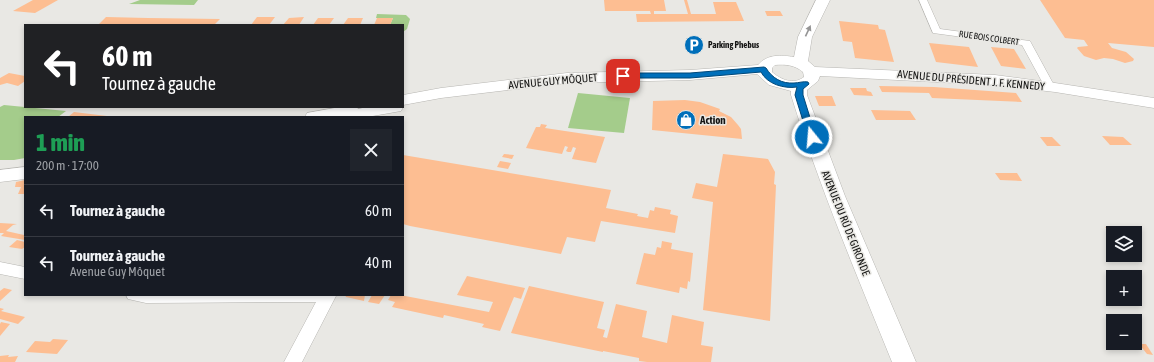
<!DOCTYPE html>
<html lang="fr">
<meta charset="utf-8">
<style>
:root{--surface:#171b24;--page:#20242c;--text:#f1f3f6;--muted:#9ea1a6;--line:#363941}
body{margin:0;font-family:"Asap Condensed",sans-serif;background:var(--page);color:var(--text);height:100vh;display:flex;flex-direction:column;font-size:15px;white-space:nowrap}
*{box-sizing:border-box;margin:0}
p{font-size:13px;color:var(--muted)}
.icon{flex:none;width:22px;height:22px;fill:none;stroke:currentColor;stroke-width:2;stroke-linecap:round;stroke-linejoin:round}
.map{position:relative;flex:1;overflow:hidden}
.sheet{position:absolute;left:24px;top:116px;width:380px;height:180px;display:flex;flex-direction:column;background:var(--surface);border-radius:0px;box-shadow:0 2px 6px #0003}
.sheet>*{flex:none}
.guide{position:absolute;left:24px;top:24px;width:380px;height:84px;border-radius:0px;box-shadow:0 2px 6px #0003;background:#202124;color:#fff;overflow:hidden}
.controls{position:absolute;left:1106px;top:226px;display:grid;gap:8px}
.controls a{display:grid;place-items:center;width:36px;height:36px;border-radius:0px;background:var(--surface);box-shadow:0 2px 6px #0003;font-size:20px}
.pin{position:absolute;display:grid;place-items:center;width:34px;height:34px;color:#fff;margin:-17px;border-radius:8px;box-shadow:0 2px 6px #0006}
.me{position:absolute;width:44px;margin:-22px;rotate:343deg;stroke-linejoin:round;filter:drop-shadow(0 0 3px #0008)}
.turn{display:flex;align-items:center;gap:14px;height:84px;padding:0 12px;font-size:18px}
.turn .icon{width:52px;height:52px;stroke-width:2.5}
.turn b{display:block;font-size:28px;line-height:34px}
.round{display:grid;place-items:center;flex:none;width:42px;height:42px;border-radius:0px;background:var(--page)}
.headline{display:flex;align-items:center;justify-content:space-between;height:68px;padding:0 12px}
h1{font-size:24px;font-weight:800;line-height:30px;color:#1e9e55}
ul{padding:0;list-style:none}
li{display:flex;align-items:center;gap:12px;height:52px;padding:0 12px;border-top:1px solid var(--line)}
li div{flex:1}
li b{display:block;font-size:15px}
li em{font-style:normal}
.map>svg:first-child{display:block}
.green{fill:#a4cc8b}
.building{fill:#fdbe92}
.lines{fill:none;stroke-linecap:round;stroke-linejoin:round}
.street-casing{stroke:#b7b6b2;stroke-width:1}
.secondary-casing{stroke:#b7b6b2;stroke-width:1}
.street{fill:#fff;fill-rule:evenodd}
.secondary{fill:#fff;fill-rule:evenodd}
.oneway{fill:#959595}
.route{fill:#006fba;stroke:#004879}
.labels{text-anchor:middle;dominant-baseline:central;stroke-width:3;stroke-linejoin:round;paint-order:stroke}
.far-street-label{font-size:9px;fill:#141413;stroke:#e9e8e4}
.far-poi-label{font-size:9px;font-weight:bold;fill:#141413;stroke:#e9e8e4;text-anchor:start}
.street-label{font-size:11px;fill:#141413;stroke:#e9e8e4}
.poi-label{font-size:11px;font-weight:bold;fill:#141413;stroke:#e9e8e4;text-anchor:start}
</style>
<div class="map">
<svg width="1154" height="362" viewBox="0 0 1154 362">
<rect width="100%" height="100%" fill="#e9e8e4"/>
<g class="green">
<polygon points="140,0 198,0 194,5 129,4"/>
<polygon points="377,14 406,15 410,19 407,29 403,32 403,25 390,25 393,18 376,18"/>
<polygon points="578,93 630,98 624,133 568,128"/>
<polygon points="4,105 66,111 58,117 25,117 25,158 14,160 0,160 0,107"/>
</g>
<g class="building">
<polygon points="33,0 58,0 35,13 13,11"/>
<polygon points="604,0 664,0 666,11 654,11 654,14 688,14 684,0 687,0 691,14 716,14 713,2 736,2 744,21 637,22 636,14 651,14 650,11 605,11"/>
<polygon points="1040,0 1154,0 1154,47 1108,43 1112,48 1126,52 1134,59 1133,61 1125,63 1113,59 1104,58 1096,60 1084,56 1077,48 1078,47 1088,46 1084,40 1065,38"/>
<polygon points="765,11 780,11 783,16 767,16"/>
<polygon points="106,17 148,18 220,19 214,25 99,24"/>
<polygon points="257,17 275,17 269,25 251,25"/>
<polygon points="304,17 299,25 283,25 289,18"/>
<polygon points="318,18 334,18 329,25 313,25"/>
<polygon points="348,18 363,18 360,25 343,25"/>
<polygon points="377,18 393,18 390,25 374,25"/>
<polygon points="839,21 878,25 879,29 885,30 894,62 855,58 852,42 843,41"/>
<polygon points="929,43 969,47 978,67 936,62"/>
<polygon points="991,47 1014,49 1026,69 1001,66"/>
<polygon points="9,73 25,76 25,81 18,86 7,83 0,85 0,78"/>
<polygon points="879,86 934,87 1016,93 1022,102 932,98 929,93 882,92"/>
<polygon points="850,88 866,88 867,91 871,92 873,96 854,95"/>
<polygon points="815,96 832,96 836,106 819,106"/>
<polygon points="685,100 700,102 720,109 719,111 731,117 738,125 741,129 742,139 652,130 653,101"/>
<polygon points="871,110 910,111 916,120 876,120"/>
<polygon points="74,112 107,116 107,117 68,117"/>
<polygon points="541,124 547,125 545,128 605,137 596,163 572,159 576,148 573,147 571,152 568,152 566,151 568,147 565,146 562,154 526,148 536,127 540,127"/>
<polygon points="1102,136 1123,137 1132,145 1110,145"/>
<polygon points="1040,137 1052,137 1061,146 1047,146"/>
<polygon points="504,154 514,155 512,159 502,157"/>
<polygon points="723,154 768,159 775,172 774,184 776,185 770,321 703,310 713,202 692,198 696,183 717,187"/>
<polygon points="403,155 611,190 606,208 638,214 637,216 648,218 650,210 654,211 655,207 671,210 670,214 678,216 675,233 601,221 595,242 567,237 561,254 410,226 403,224"/>
<polygon points="500,161 511,163 508,169 497,167"/>
<polygon points="995,173 1017,173 1022,181 1000,180"/>
<polygon points="25,180 25,194 18,194 21,187 15,187 16,182"/>
<polygon points="0,223 17,224 13,225 6,231 24,235 25,234 25,240 1,236 4,233 0,233"/>
<polygon points="1105,227 1129,228 1134,233 1109,232"/>
<polygon points="17,240 25,242 25,247 22,249 9,247"/>
<polygon points="662,241 672,243 671,249 693,253 690,282 688,281 687,289 680,287 679,293 636,284 644,253 655,255 657,247 661,248"/>
<polygon points="467,276 525,288 521,299 514,297 500,331 482,327 484,324 444,315 443,318 392,307 395,302 388,300 391,295 400,295 489,312 493,302 457,295"/>
<polygon points="529,286 604,302 597,328 605,330 603,337 607,338 616,304 647,311 642,337 667,343 672,315 704,322 701,345 713,347 711,362 647,362 639,361 639,358 603,351 603,352 511,333"/>
<polygon points="4,288 12,290 0,301 0,291"/>
<polygon points="345,295 365,295 364,301 346,297"/>
<polygon points="372,295 385,295 379,304 368,302"/>
<polygon points="0,308 4,309 1,311 25,317 18,324 0,319"/>
<polygon points="1,322 10,324 0,336 0,324"/>
<polygon points="53,339 68,340 57,354 26,352 35,341 50,342"/>
<polygon points="1139,344 1146,344 1153,355 1147,354"/>
<polygon points="9,355 8,357 18,356 15,362 0,362 0,356"/>
</g>
<g class="lines">
<defs>
<g id="street">
<polygon points="919,0 927,0 940,29 1030,41 1055,87 1050,90 1046,89 1022,45 933,33"/>
<polygon points="0,262 25,267 25,279 0,274"/>
<polygon points="126,295 336,295 336,296 302,362 284,362 316,302 146,303 128,299"/>
</g>
<g id="secondary">
<path d="M816,0H830L812,37L808,61L815,67L995,75L1055,83L1154,98V108L1055,92L995,85L820,76L818,81L807,90V95L845,196L916,362H892C856,273 819,186 791,95V91L769,85L757,74L690,80L567,83L441,98L403,105V95L441,88L567,73L690,70L758,65C767,54 781,55 794,57L798,37ZM775,65C785,64 795,65 803,72L804,77C794,85 781,80 772,72V68Z"/>
<polygon points="340,107 357,107 358,109 367,107 403,107 401,111 367,117 305,117 307,113"/>
<polygon points="25,167 25,179 0,182 0,170"/>
</g>
</defs>
<use href="#street" class="street-casing"/>
<use href="#secondary" class="secondary-casing"/>
<use href="#street" class="street"/>
<use href="#secondary" class="secondary"/>
</g>
<defs><path id="oneway-solid" d="M-6-.8H1V-3.2L6.5 0L1 3.2V.8H-6Z"/></defs>
<use class="oneway" href="#oneway-solid" transform="translate(808 31) rotate(-65)"/>
<path class="route" d="M764,67L766,68C772,78 782,84 794,83C799,83 803,81 808,82L809,84L803,89V95L816,137L815,139L812,140L808,137L795,95L797,87C784,89 767,84 761,72L690,78H623L619,76L623,73H690Z"/>
<defs>
<symbol id="parking-disc" viewBox="-11 -11 22 22"><circle r="9.5" fill="#006fba" stroke="#e9e8e4"/><path d="M-3.5-5.5H1a3.5 3.5 0 0 1 0 7H-1V5.5H-3.5ZM-1-3.4V-.6H.8a1.4 1.4 0 0 0 0-2.8Z" fill="#fff"/></symbol>
<symbol id="shop-disc" viewBox="-11 -11 22 22"><circle r="9.5" fill="#006fba" stroke="#e9e8e4"/><path d="M-5-2.5h2.3a2.7 3.5 0 0 1 5.4 0H5L5.5 6h-11ZM-1.5-2.5h3a1.5 2.3 0 0 0-3 0Z" fill="#fff"/></symbol>
</defs>
<g fill-rule="evenodd">
<use href="#parking-disc" x="683" y="34" width="22" height="22"/>
<use href="#shop-disc" x="675" y="109" width="22" height="22"/>
</g>
<g class="labels">
<g class="far-street-label">
<text transform="translate(989 38) rotate(8)">RUE BOIS COLBERT</text>
</g>
<g class="far-poi-label">
<text x="708" y="45">Parking Phebus</text>
</g>
<g class="street-label">
<text transform="translate(971 80) rotate(5)">AVENUE DU PRÉSIDENT J. F. KENNEDY</text>
<text transform="translate(553 81) rotate(-5)">AVENUE GUY MÔQUET</text>
<text transform="translate(846 223) rotate(68)">AVENUE DU RÛ DE GIRONDE</text>
</g>
<g class="poi-label">
<text x="700" y="120">Action</text>
</g>
</g>
</svg>
<div class="controls">
<a><svg class="icon" aria-label="layers" viewBox="0 0 24 24"><path d="M12 4l9 5-9 5-9-5zM3 14l9 5 9-5"/></svg></a>
<a>+</a>
<a>−</a>
</div>
<div class="pin" style="left:623px;top:76px;background:#d93025"><svg class="icon" aria-label="arrive" viewBox="0 0 24 24"><path d="M6 21V4h12l-3 4 3 4H6"/></svg></div>
<svg class="me" style="left:812px;top:137px" viewBox="-20 -20 40 40"><circle r="17" fill="#006fba" stroke="#fff" stroke-width="3"/><path d="M0-11L8 9 0 5-8 9z" fill="#fff"/></svg>
<div class="guide">
<div class="turn"><svg class="icon" aria-label="left" viewBox="0 0 24 24"><path d="M17 20v-9H6M10 6l-5 5 5 5"/></svg><div><b>60 m</b>Tournez à gauche</div></div>
</div>
<section class="sheet">
<div class="headline"><div><h1>1 min</h1><p>200 m · 17:00</p></div><a class="round"><svg class="icon" aria-label="close" viewBox="0 0 24 24"><path d="M6 6l12 12M18 6L6 18"/></svg></a></div>
<ul>
<li><svg class="icon" aria-label="left" viewBox="0 0 24 24"><path d="M17 20v-9H6M10 6l-5 5 5 5"/></svg><div><b>Tournez à gauche</b></div><em>60 m</em></li>
<li><svg class="icon" aria-label="left" viewBox="0 0 24 24"><path d="M17 20v-9H6M10 6l-5 5 5 5"/></svg><div><b>Tournez à gauche</b><p>Avenue Guy Môquet</p></div><em>40 m</em></li>
</ul>
</section>
</div>
